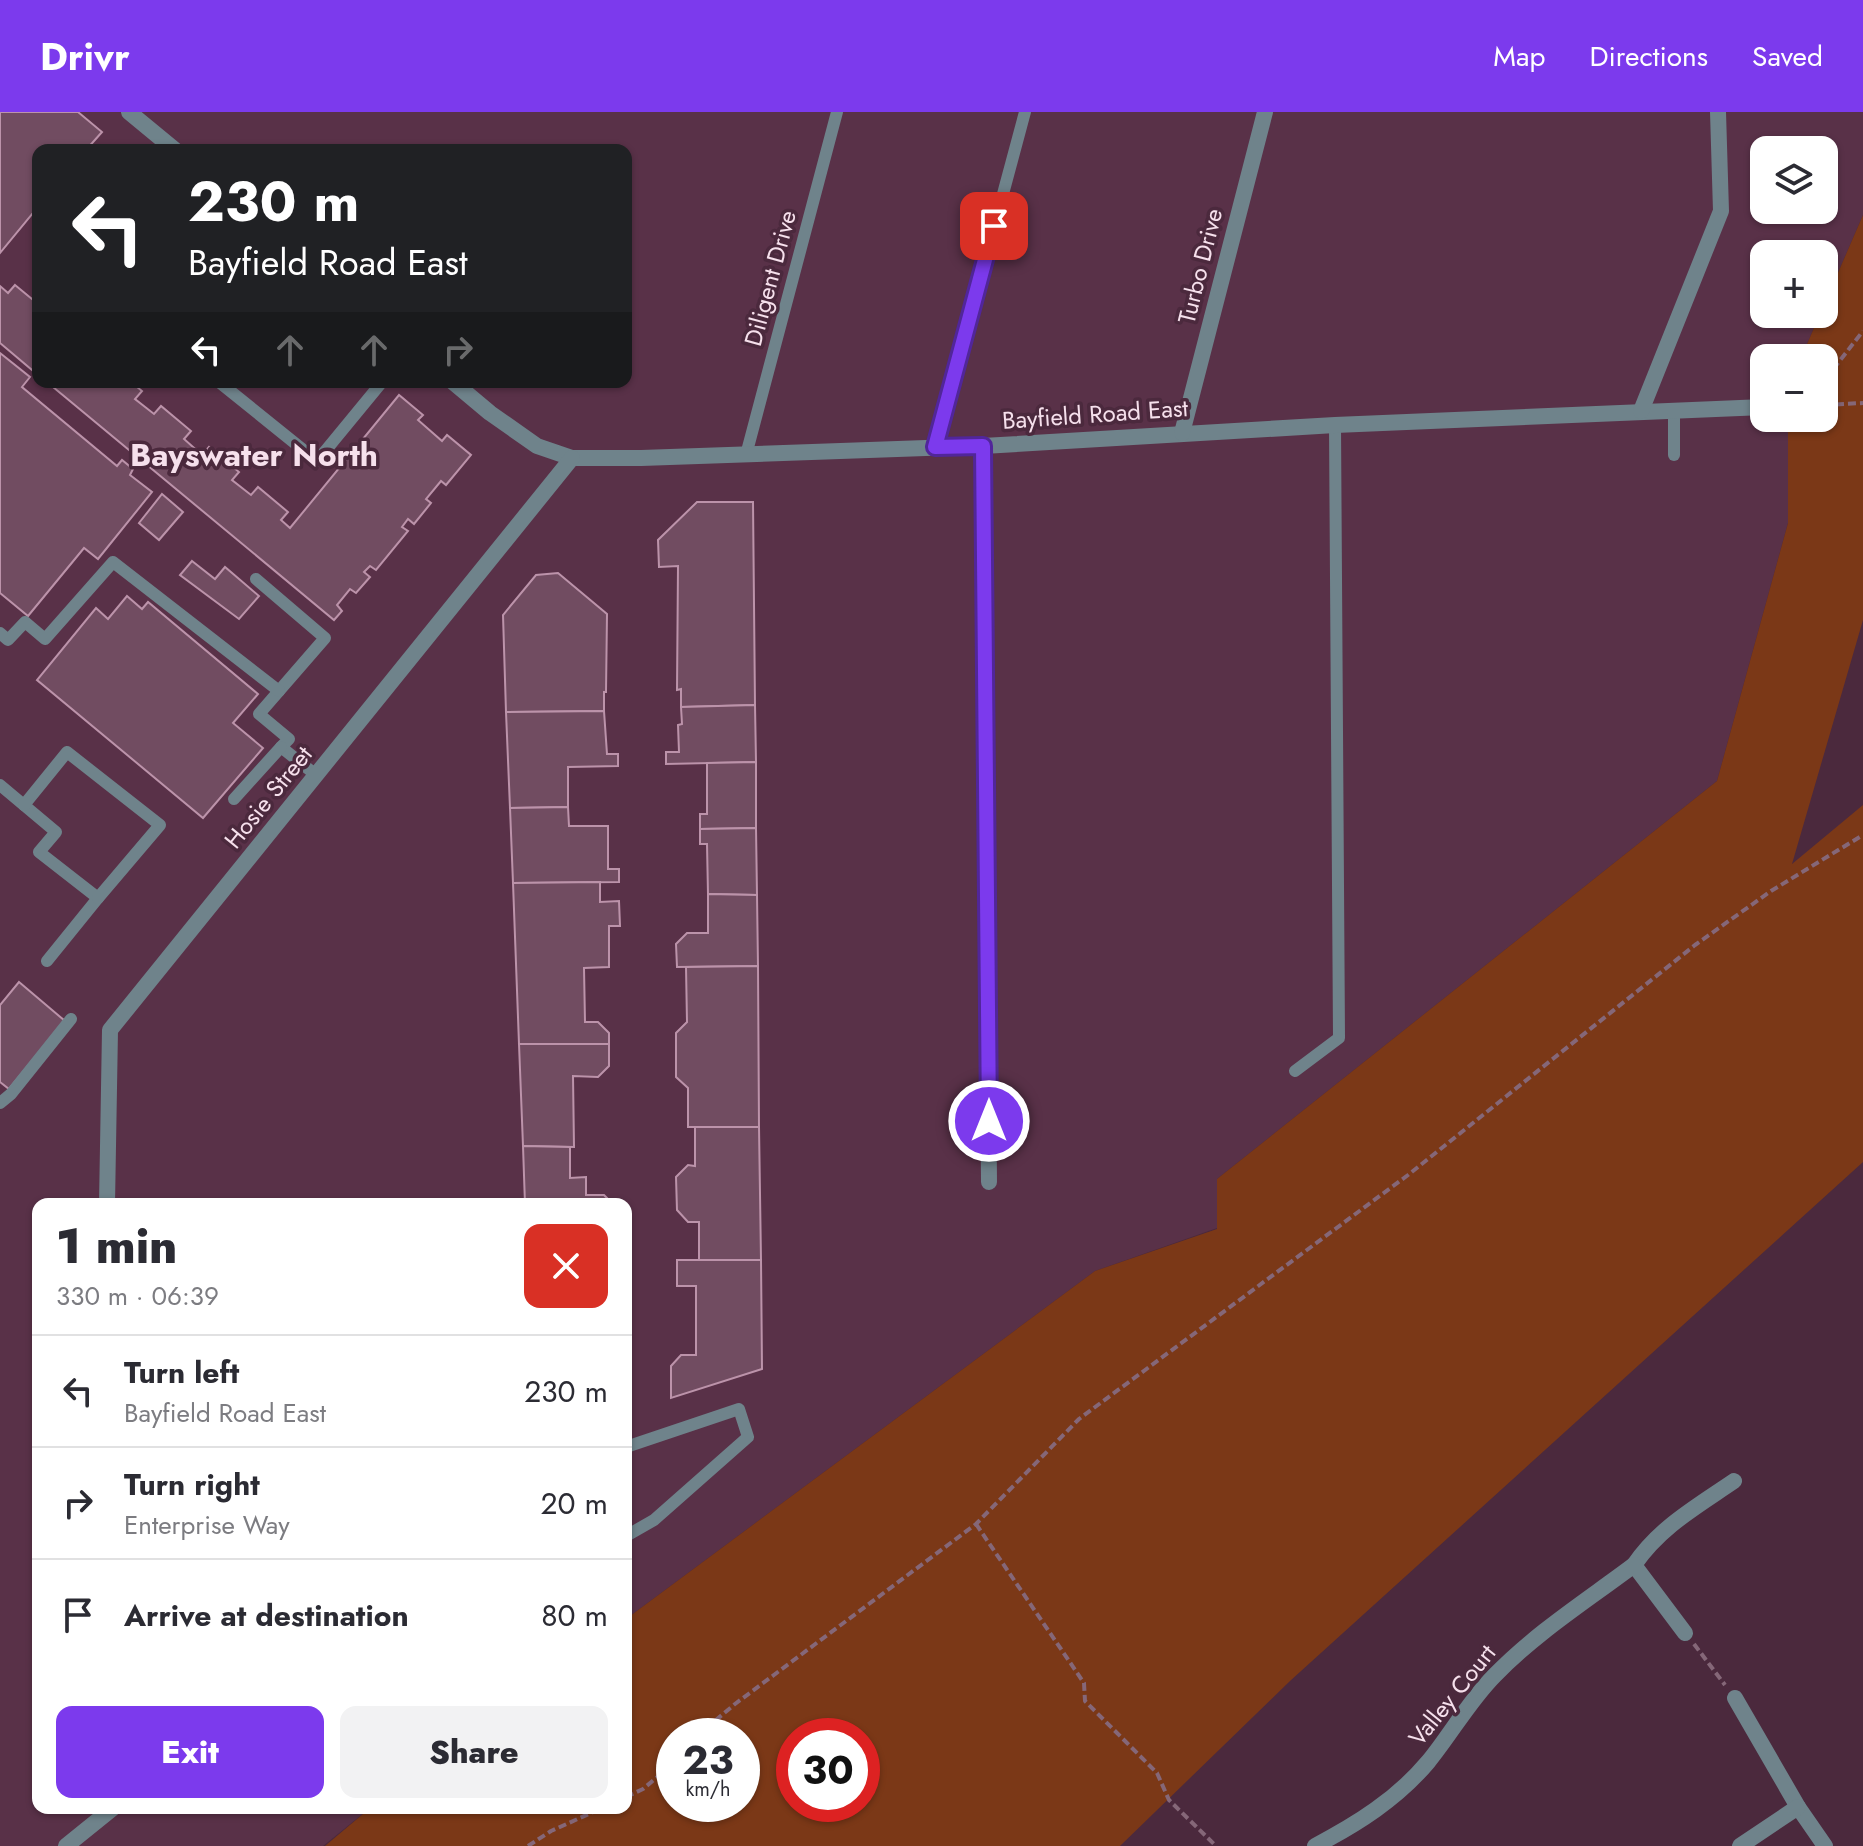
<!DOCTYPE html>
<meta charset="utf-8">
<style>
:root{--surface:#fff;--page:#f2f2f3;--text:#2b2b33;--muted:#7c7c81;--line:#e1e1e2;--accent:#7c3aed}
body{margin:0;font-family:Jost,sans-serif;background:var(--page);color:var(--text);height:100vh;display:flex;flex-direction:column;font-size:30px;white-space:nowrap}
*{box-sizing:border-box;margin:0}
p{font-size:26px;color:var(--muted)}
.icon{flex:none;width:44px;height:44px;fill:none;stroke:currentColor;stroke-width:2;stroke-linecap:round;stroke-linejoin:round}
.map{position:relative;flex:1;overflow:hidden}
.panel{position:absolute;left:32px;top:1086px;width:600px;height:616px;display:flex;flex-direction:column;background:var(--surface);border-radius:16px;box-shadow:0 2px 6px #0004}
.panel>*{flex:none}
.hud{position:absolute;left:32px;top:32px;width:600px;height:244px;border-radius:16px;box-shadow:0 2px 6px #0004;background:#202124;color:#fff;overflow:hidden}
.buttons{position:absolute;left:1750px;top:24px;display:grid;gap:16px}
.buttons a{display:grid;place-items:center;width:88px;height:88px;border-radius:16px;background:var(--surface);box-shadow:0 2px 6px #0004;font-size:40px}
.speed{position:absolute;left:656px;top:1606px;display:flex;gap:16px;font-size:40px;font-weight:700;text-align:center}
.speed>*{display:grid;place-content:center;width:104px;height:104px;border-radius:50%;background:var(--surface);box-shadow:0 2px 6px #0004;line-height:1}
.speed small{font-size:20px;font-weight:400}
.speed .limit{border:12px solid #d22;background:#fff;color:#111}
.pin{position:absolute;display:grid;place-items:center;width:68px;height:68px;color:#fff;margin:-34px;border-radius:16px;box-shadow:0 4px 12px #0006}
.me{position:absolute;width:88px;margin:-44px;rotate:0deg;stroke-linejoin:round;filter:drop-shadow(0 0 6px #0008)}
.turn{display:flex;align-items:center;gap:28px;height:168px;padding:0 24px;font-size:36px}
.turn .icon{width:104px;height:104px;stroke-width:2.5}
.turn b{display:block;font-size:56px;line-height:68px}
.lanes{display:flex;align-items:center;height:76px;padding:0 24px;background:#0003;justify-content:center;gap:40px;direction:ltr}
.lanes .off{opacity:.35}
.round{display:grid;place-items:center;flex:none;width:84px;height:84px;border-radius:16px;background:var(--page)}
.headline{display:flex;align-items:center;justify-content:space-between;height:136px;padding:0 24px}
h1{font-size:48px;font-weight:800;line-height:60px}
.primary-button{display:flex;gap:16px;margin-top:auto;padding:16px 24px}
.primary-button a{flex:1;height:92px;border-radius:16px;background:var(--accent);color:#fff;font-size:32px;font-weight:800;line-height:92px;text-align:center}
.primary-button a+a{background:var(--page);color:var(--text)}
ul{padding:0;list-style:none}
li{display:flex;align-items:center;gap:24px;height:112px;padding:0 24px;border-top:2px solid var(--line)}
li div{flex:1}
li b{display:block;font-size:30px}
li em{font-style:normal}
header{display:flex;align-items:center;gap:48px;box-sizing:border-box;height:112px;padding:0 40px;background:var(--accent);color:#fff}
header strong{font-size:38px}
nav{display:flex;gap:44px;margin-inline-start:auto;font-size:28px}
.map>svg:first-child{display:block}
.built{fill:#593148;fill-rule:evenodd}
.green{fill:#7b3817;fill-rule:evenodd}
.building{fill:#714c61;stroke:#bc93aa;stroke-width:2}
.lines{fill:none;stroke-linecap:round;stroke-linejoin:round}
.path{stroke:#856778;stroke-width:4;stroke-dasharray:8 4;stroke-linecap:butt}
.lane{stroke:#6f838b;stroke-width:12}
.street{stroke:#6f838b;stroke-width:16}
.route-casing{stroke:#51269a;stroke-width:20}
.route{stroke:#7c3aed;stroke-width:14}
.labels{text-anchor:middle;dominant-baseline:central;stroke-width:7;stroke-linejoin:round;paint-order:stroke}
.street-label{font-size:24px;fill:#f6e0ec;stroke:#4b293d}
.district-label{font-size:32px;font-weight:bold;fill:#f6e0ec;stroke:#4b293d}
</style>
<header>
<strong>Drivr</strong>
<nav><a>Map</a><a>Directions</a><a>Saved</a></nav>
</header>
<div class="map">
<svg width="1863" height="1734" viewBox="0 0 1863 1734">
<rect width="100%" height="100%" fill="#4b293d"/>
<path class="built" d="M0,0H1863V103L1824,193V142H1764V202H1820L1801,246H1764V306H1788V411L1717,669L1217,1067V1116L1095,1159L626,1507V1092H38V1696H370L323,1734H0ZM38,38H626V270H38ZM1764,38H1824V98H1764Z"/>
<path class="green" d="M1863,103V508L1792,752L1863,693V1050L1290,1569L1120,1734H325L370,1696H626V1507L1095,1159L1217,1117V1067L1717,669L1788,411V306H1824V246H1801L1820,202H1824V193ZM674,1624H742V1692H674ZM794,1624H862V1692H794Z"/>
<g class="building">
<polygon points="0,0 78,0 102,20 86,38 38,38 38,95 0,141"/>
<polygon points="15,173 38,192 38,263 0,231 0,174 8,181"/>
<polygon points="0,241 30,265 22,275 117,354 122,348 133,357 130,363 152,380 98,447 84,436 28,504 0,481"/>
<polygon points="47,270 131,270 142,279 135,287 154,302 161,294 191,319 184,327 202,343 209,335 239,360 232,368 251,383 258,375 288,400 281,408 290,416 399,283 423,303 418,308 442,329 447,323 471,343 446,373 441,369 426,387 431,391 414,412 408,407 402,415 408,419 376,458 370,454 364,460 370,465 356,481 350,477 337,493 342,499 334,508"/>
<polygon points="162,382 183,400 159,428 139,411"/>
<polygon points="697,390 753,390 755,593 681,595 681,577 677,578 678,454 659,455 658,428"/>
<polygon points="192,449 215,467 225,455 259,484 239,507 180,463"/>
<polygon points="558,461 607,502 606,580 604,580 604,599 506,600 503,503 536,463"/>
<polygon points="127,484 142,497 148,490 258,582 233,611 263,636 203,706 37,568 96,496 108,507"/>
<polygon points="755,593 756,650 666,652 666,640 679,640 678,613 682,612 681,595"/>
<polygon points="604,599 607,642 618,642 618,654 568,655 568,695 510,696 506,600"/>
<polygon points="756,650 756,716 700,717 700,702 707,702 707,651"/>
<polygon points="568,695 569,714 608,714 608,757 619,757 619,770 513,771 510,696"/>
<polygon points="756,716 757,783 708,782 707,732 700,732 700,717"/>
<polygon points="600,770 600,790 619,789 620,814 609,814 609,855 584,856 585,910 598,910 609,921 609,932 519,932 513,771"/>
<polygon points="708,782 757,783 758,854 677,855 676,832 687,821 708,821"/>
<polygon points="758,854 759,1015 688,1015 688,976 676,965 676,921 687,910 686,855"/>
<polygon points="19,870 65,909 9,977 0,970 0,893"/>
<polygon points="519,932 609,932 609,954 598,965 573,964 574,1035 523,1034"/>
<polygon points="695,1015 759,1015 761,1148 699,1148 699,1110 688,1110 677,1098 676,1065 688,1053 695,1054"/>
<polygon points="523,1034 570,1035 570,1066 586,1065 586,1083 604,1083 613,1092 525,1092"/>
<polygon points="677,1148 761,1148 762,1257 671,1286 671,1254 681,1243 696,1243 696,1174 677,1174"/>
</g>
<g class="lines">
<g class="path">
<polyline points="1824,279 1831,260 1863,219"/>
<polyline points="1824,293 1863,291"/>
<polyline points="976,1412 1084,1571 1085,1589 1157,1661 1169,1688 1216,1734"/>
<polyline points="1694,1532 1725,1573"/>
<polyline points="697,1624 735,1592 976,1412 1079,1307 1408,1063 1695,833 1771,779 1863,723"/>
<polyline points="626,1685 643,1677 674,1651"/>
<polyline points="528,1734 551,1719 602,1696"/>
</g>
<g class="lane">
<polyline points="219,270 317,349 382,270"/>
<polyline points="935,335 1025,0"/>
<polyline points="746,343 837,0"/>
<polyline points="1674,343 1674,298"/>
<polyline points="256,467 325,526 259,602 289,627 281,635 316,663"/>
<polyline points="0,521 8,528 25,510 45,527 113,450 279,579"/>
<polyline points="0,673 56,720 39,740 98,786 47,849"/>
<polyline points="234,687 281,635"/>
<polyline points="24,693 67,640 160,713 98,786"/>
<polyline points="1295,959 1339,926 1335,313"/>
<polyline points="0,991 11,982 71,907"/>
<polyline points="626,1335 739,1297 748,1325 654,1408 626,1424"/>
</g>
<g class="street">
<polyline points="129,0 175,38"/>
<polyline points="453,270 490,301 537,334 572,346 641,346 983,334 1335,313 1764,295"/>
<polyline points="1641,299 1721,99 1718,0"/>
<polyline points="1182,321 1265,0"/>
<polyline points="983,334 989,1070"/>
<polyline points="107,1092 110,918 572,346"/>
<path d="M1634,1453C1660,1415 1696,1395 1734,1369"/>
<polyline points="1735,1586 1798,1695 1825,1734"/>
<polyline points="66,1734 113,1696"/>
<path d="M1315,1734C1357,1712 1397,1687 1428,1650C1451,1622 1469,1589 1495,1563C1537,1520 1586,1489 1634,1453L1685,1521"/>
<polyline points="1740,1734 1798,1695"/>
</g>
</g>
<g class="lines">
<defs>
<polyline id="route" points="989,1009 983,334 935,335 994,114"/>
</defs>
<use href="#route" class="route-casing"/>
<use href="#route" class="route"/>
</g>
<g class="labels">
<g class="street-label">
<text transform="translate(1200 154) rotate(-76)">Turbo Drive</text>
<text transform="translate(770 166) rotate(-75)">Diligent Drive</text>
<text transform="translate(1095 302) rotate(-4)">Bayfield Road East</text>
<text transform="translate(268 685) rotate(-51)">Hosie Street</text>
<text transform="translate(1452 1583) rotate(-51)">Valley Court</text>
</g>
<g class="district-label">
<text x="254" y="343">Bayswater North</text>
</g>
</g>
</svg>
<div class="buttons">
<a><svg class="icon" aria-label="layers" viewBox="0 0 24 24"><path d="M12 4l9 5-9 5-9-5zM3 14l9 5 9-5"/></svg></a>
<a>+</a>
<a>−</a>
</div>
<div class="speed"><div>23<small>km/h</small></div><div class="limit">30</div></div>
<div class="pin" style="left:994px;top:114px;background:#d93025"><svg class="icon" aria-label="arrive" viewBox="0 0 24 24"><path d="M6 21V4h12l-3 4 3 4H6"/></svg></div>
<svg class="me" style="left:989px;top:1009px" viewBox="-20 -20 40 40"><circle r="17" fill="#7c3aed" stroke="#fff" stroke-width="3"/><path d="M0-11L8 9 0 5-8 9z" fill="#fff"/></svg>
<div class="hud">
<div class="turn"><svg class="icon" aria-label="left" viewBox="0 0 24 24"><path d="M17 20v-9H6M10 6l-5 5 5 5"/></svg><div><b>230 m</b>Bayfield Road East</div></div>
<div class="lanes"><svg class="icon" aria-label="left" viewBox="0 0 24 24"><path d="M17 20v-9H6M10 6l-5 5 5 5"/></svg><svg class="icon off" aria-label="ahead" viewBox="0 0 24 24"><path d="M12 20V5M6 11l6-6 6 6"/></svg><svg class="icon off" aria-label="ahead" viewBox="0 0 24 24"><path d="M12 20V5M6 11l6-6 6 6"/></svg><svg class="icon off" aria-label="right" viewBox="0 0 24 24"><path d="M7 20v-9h11M14 6l5 5-5 5"/></svg></div>
</div>
<section class="panel">
<div class="headline"><div><h1>1 min</h1><p>330 m · 06:39</p></div><a class="round" style="background:#d93025;color:#fff"><svg class="icon" aria-label="close" viewBox="0 0 24 24"><path d="M6 6l12 12M18 6L6 18"/></svg></a></div>
<ul>
<li><svg class="icon" aria-label="left" viewBox="0 0 24 24"><path d="M17 20v-9H6M10 6l-5 5 5 5"/></svg><div><b>Turn left</b><p>Bayfield Road East</p></div><em>230 m</em></li>
<li><svg class="icon" aria-label="right" viewBox="0 0 24 24"><path d="M7 20v-9h11M14 6l5 5-5 5"/></svg><div><b>Turn right</b><p>Enterprise Way</p></div><em>20 m</em></li>
<li><svg class="icon" aria-label="arrive" viewBox="0 0 24 24"><path d="M6 21V4h12l-3 4 3 4H6"/></svg><div><b>Arrive at destination</b></div><em>80 m</em></li>
</ul>
<div class="primary-button"><a>Exit</a><a>Share</a></div>
</section>
</div>
